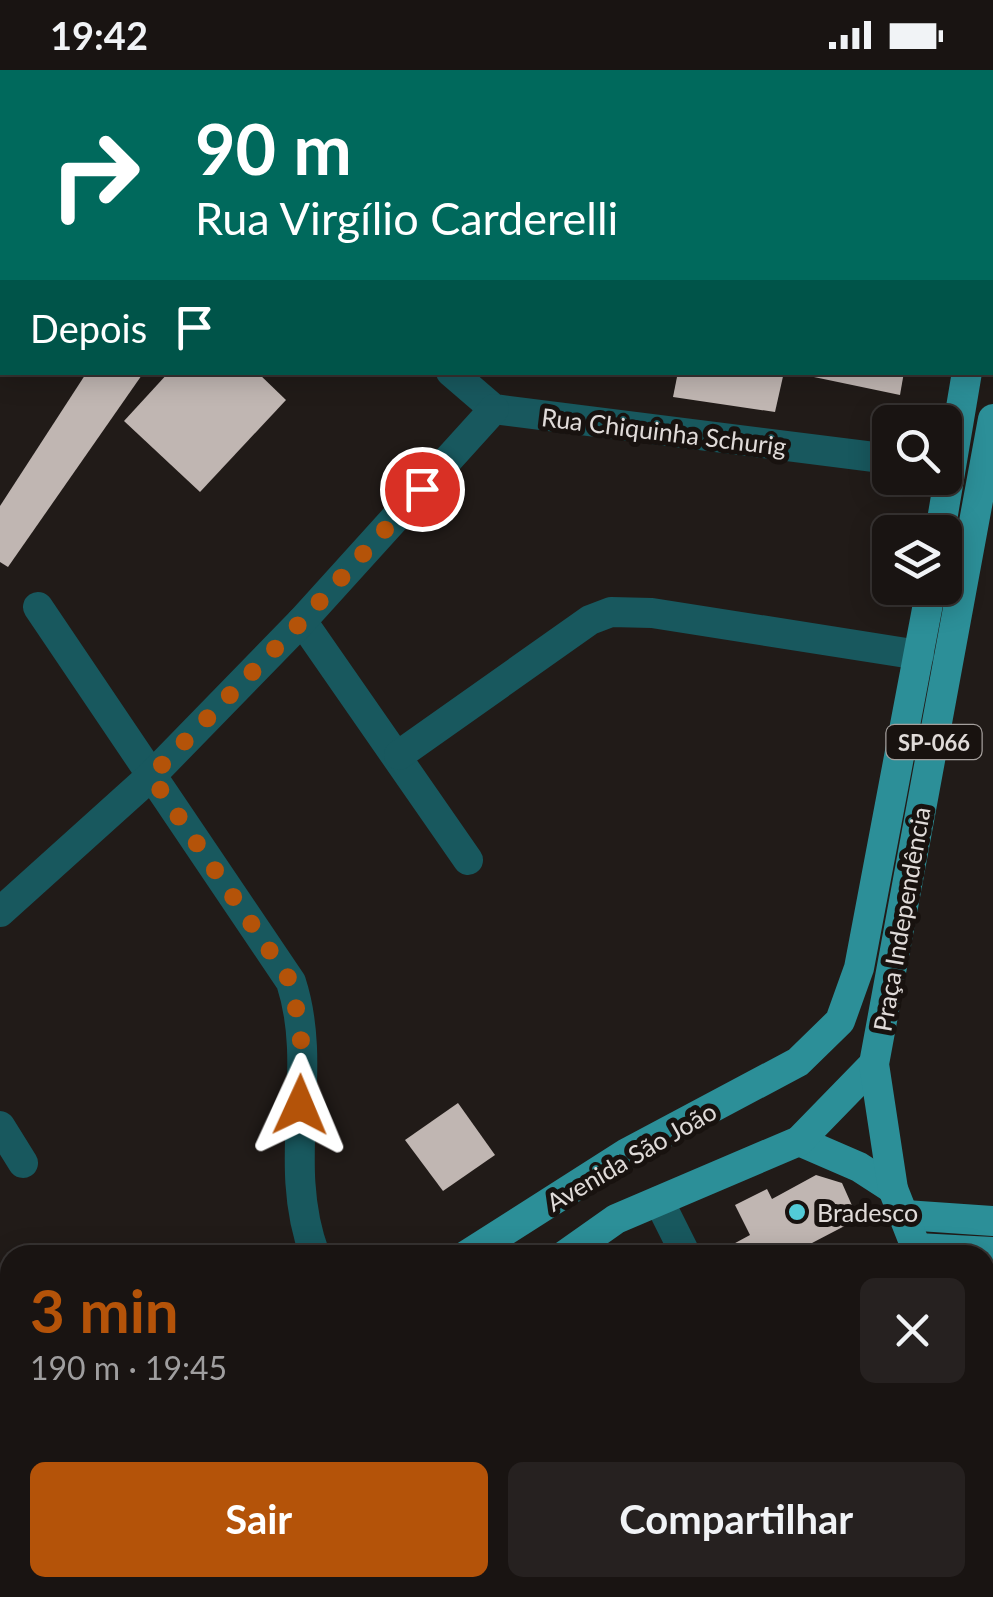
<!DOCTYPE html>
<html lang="pt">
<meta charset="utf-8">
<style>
:root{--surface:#191412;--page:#262120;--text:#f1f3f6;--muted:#9f9e9f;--line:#373332;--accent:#b45309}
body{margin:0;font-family:Lato,sans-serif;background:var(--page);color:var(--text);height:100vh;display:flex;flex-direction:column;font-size:38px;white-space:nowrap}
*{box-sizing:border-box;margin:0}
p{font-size:32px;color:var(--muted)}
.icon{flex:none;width:55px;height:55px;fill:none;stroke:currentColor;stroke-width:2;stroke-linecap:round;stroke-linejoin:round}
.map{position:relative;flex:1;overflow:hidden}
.sheet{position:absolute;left:0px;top:1175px;width:995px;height:352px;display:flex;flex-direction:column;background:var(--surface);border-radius:30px 30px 0 0;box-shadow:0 5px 25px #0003,0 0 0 2px var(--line)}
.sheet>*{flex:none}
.hud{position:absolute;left:0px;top:0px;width:995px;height:305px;box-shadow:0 5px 25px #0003,0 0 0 2px var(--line);background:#00695c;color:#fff;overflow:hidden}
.tools{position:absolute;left:872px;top:335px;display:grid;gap:20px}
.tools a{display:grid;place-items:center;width:90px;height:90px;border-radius:15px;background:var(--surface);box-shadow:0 5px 25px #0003,0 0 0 2px var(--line);font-size:50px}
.pin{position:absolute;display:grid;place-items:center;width:85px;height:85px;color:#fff;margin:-42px;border:5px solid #fff;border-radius:50%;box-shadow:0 2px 10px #0007}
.me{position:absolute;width:110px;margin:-55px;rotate:1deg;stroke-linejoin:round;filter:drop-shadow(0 0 8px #0008)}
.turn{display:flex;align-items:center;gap:35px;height:210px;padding:0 30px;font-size:45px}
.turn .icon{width:130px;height:130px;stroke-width:2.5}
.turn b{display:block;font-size:70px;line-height:85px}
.then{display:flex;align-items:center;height:95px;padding:0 30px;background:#0003;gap:20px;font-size:38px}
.round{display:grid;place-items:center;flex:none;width:105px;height:105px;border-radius:15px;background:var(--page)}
.head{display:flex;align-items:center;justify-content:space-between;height:170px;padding:0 30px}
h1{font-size:60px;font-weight:700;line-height:75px;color:var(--accent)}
.action{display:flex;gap:20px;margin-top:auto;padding:20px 30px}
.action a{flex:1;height:115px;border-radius:15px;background:var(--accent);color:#fff;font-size:40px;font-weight:700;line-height:115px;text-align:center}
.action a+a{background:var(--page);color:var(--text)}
.status{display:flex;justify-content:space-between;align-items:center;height:70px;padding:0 50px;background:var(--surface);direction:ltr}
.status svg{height:28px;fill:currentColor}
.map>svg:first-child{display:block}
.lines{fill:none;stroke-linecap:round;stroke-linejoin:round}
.stream{stroke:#a06a4c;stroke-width:8}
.building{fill:#c0b6b2}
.minor{stroke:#18585e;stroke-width:30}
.major{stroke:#2c8f98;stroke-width:30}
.route{stroke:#b45309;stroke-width:18;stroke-dasharray:0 32.4}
.poi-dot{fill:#52cbd7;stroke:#18120f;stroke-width:4}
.labels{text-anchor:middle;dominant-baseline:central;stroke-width:10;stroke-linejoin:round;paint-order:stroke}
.shield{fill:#18120f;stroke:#a49f9c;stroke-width:2.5}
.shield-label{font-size:22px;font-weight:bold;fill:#e0dbd9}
.street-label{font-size:25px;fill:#e0dbd9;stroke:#18120f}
.poi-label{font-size:25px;fill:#e0dbd9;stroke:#18120f;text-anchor:start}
</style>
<div class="status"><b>19:42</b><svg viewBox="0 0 49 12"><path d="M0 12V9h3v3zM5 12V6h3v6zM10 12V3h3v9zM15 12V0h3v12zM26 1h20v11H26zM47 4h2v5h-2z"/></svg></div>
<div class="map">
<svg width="993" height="1527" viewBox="0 0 993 1527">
<rect width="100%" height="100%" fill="#211b18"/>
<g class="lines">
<polyline class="stream" points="933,1518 938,1527"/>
</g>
<g class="building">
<polygon points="87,302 144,302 8,497 0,492 0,436"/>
<polygon points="169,302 257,302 286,330 200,422 124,351"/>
<polygon points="678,302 784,302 775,342 673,327"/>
<polygon points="790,302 904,302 900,325"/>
<polygon points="458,1033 495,1085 443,1121 405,1070"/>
<polygon points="816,1105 842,1113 858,1149 789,1185 713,1185 750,1165 735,1135 767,1119 772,1129"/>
</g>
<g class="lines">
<g class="minor">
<polyline points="0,6 2,8"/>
<polyline points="0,240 2,236"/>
<polyline points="451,302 494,339 890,389"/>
<path d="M38,537L291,912C320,1001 280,1092 315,1185"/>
<polyline points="302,551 468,790"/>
<polyline points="399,685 590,550 611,542 652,543 919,585"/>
<polyline points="0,842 151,706 302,551 494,339"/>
<polyline points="0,1056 23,1093"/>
<polyline points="659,1131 686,1185"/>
</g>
<g class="major">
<polyline points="992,174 993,172"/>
<polyline points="940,462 967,302"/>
<polyline points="799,1071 859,1097 893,1119"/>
<polyline points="905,1145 993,1151"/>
<polyline points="917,1178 993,1182"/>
<polyline points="467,1185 627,1083 798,992 840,951 859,898 931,518"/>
<polyline points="565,1185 616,1149 799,1071 874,994"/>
<polyline points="919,1185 893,1119 874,994 993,349"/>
<polyline points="985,1366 993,1386"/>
<polyline points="17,1527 28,1518"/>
<polyline points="348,1527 349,1518"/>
<polyline points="382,1527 387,1518"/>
</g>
</g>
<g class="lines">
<polyline class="route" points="300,1035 301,964 291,912 151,706 302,551 422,419"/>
</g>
<circle class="poi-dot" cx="797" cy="1142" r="10"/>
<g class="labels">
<rect class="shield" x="886.5" y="655" width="95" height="34" rx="8"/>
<g class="shield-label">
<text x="934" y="672">SP-066</text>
</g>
<g class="street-label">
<text transform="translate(664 361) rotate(7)">Rua Chiquinha Schurig</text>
<text transform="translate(901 849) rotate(-80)">Praça Independência</text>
<text transform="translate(631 1086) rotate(-30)">Avenida São João</text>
</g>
<g class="poi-label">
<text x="817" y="1142">Bradesco</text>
</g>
</g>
</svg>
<div class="tools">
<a><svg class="icon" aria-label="search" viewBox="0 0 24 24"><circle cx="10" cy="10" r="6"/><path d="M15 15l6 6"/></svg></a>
<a><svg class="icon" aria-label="layers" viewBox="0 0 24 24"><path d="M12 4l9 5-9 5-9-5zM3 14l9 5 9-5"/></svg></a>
</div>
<div class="pin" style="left:422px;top:419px;background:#d93025"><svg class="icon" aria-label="arrive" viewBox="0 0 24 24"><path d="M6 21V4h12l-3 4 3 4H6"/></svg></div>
<svg class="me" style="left:300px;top:1035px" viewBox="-20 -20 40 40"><path d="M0-17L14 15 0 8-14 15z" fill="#b45309" stroke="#fff" stroke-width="4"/></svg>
<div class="hud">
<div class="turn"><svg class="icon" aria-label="right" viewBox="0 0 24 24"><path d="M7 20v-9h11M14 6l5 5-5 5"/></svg><div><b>90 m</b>Rua Virgílio Carderelli</div></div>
<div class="then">Depois<svg class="icon" aria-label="arrive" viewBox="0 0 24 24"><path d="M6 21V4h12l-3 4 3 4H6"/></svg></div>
</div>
<section class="sheet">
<div class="head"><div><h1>3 min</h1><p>190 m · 19:45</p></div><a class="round"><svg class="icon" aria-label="close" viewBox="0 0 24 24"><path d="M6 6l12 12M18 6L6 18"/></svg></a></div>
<div class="action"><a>Sair</a><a>Compartilhar</a></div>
</section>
</div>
